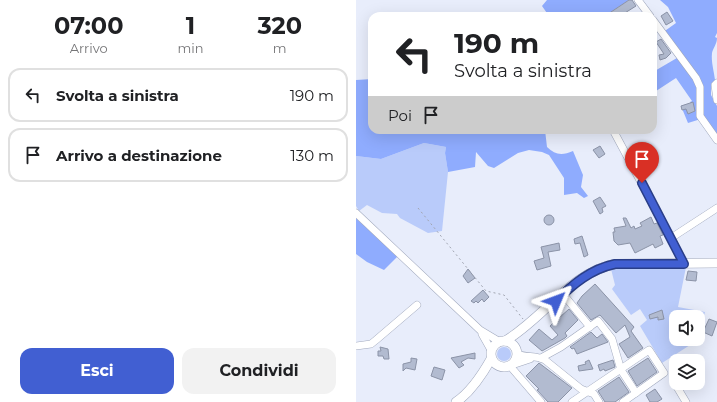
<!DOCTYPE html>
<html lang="it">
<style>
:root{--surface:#fff;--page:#f2f2f2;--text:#202124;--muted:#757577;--line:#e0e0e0;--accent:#415fd2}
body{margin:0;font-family:Montserrat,sans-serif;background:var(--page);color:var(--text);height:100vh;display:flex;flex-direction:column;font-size:15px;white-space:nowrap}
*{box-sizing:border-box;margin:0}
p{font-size:13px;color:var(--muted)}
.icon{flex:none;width:22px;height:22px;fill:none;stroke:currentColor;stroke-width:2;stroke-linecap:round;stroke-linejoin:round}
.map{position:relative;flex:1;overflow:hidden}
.drawer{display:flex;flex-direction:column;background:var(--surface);width:356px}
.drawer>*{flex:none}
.hud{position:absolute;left:12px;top:12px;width:289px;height:122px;border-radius:12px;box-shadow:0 4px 16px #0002;background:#fff;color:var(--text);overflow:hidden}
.buttons{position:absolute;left:313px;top:310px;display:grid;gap:8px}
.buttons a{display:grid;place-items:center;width:36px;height:36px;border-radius:8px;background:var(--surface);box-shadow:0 4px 16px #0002;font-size:20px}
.pin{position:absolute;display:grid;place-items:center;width:34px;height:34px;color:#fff;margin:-41px -17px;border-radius:50% 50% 50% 0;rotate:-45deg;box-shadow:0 0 4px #0007}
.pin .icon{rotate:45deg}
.me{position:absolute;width:44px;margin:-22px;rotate:46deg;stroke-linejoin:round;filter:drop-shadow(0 0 3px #0008)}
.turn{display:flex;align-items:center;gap:14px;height:84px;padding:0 20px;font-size:18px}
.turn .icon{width:52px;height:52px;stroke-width:2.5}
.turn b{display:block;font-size:28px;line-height:34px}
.then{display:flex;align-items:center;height:38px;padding:0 20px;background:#0003;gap:8px;font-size:15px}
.eta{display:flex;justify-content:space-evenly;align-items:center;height:68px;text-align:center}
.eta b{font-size:24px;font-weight:700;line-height:28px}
.cta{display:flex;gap:8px;margin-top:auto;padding:8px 20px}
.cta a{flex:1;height:46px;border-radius:12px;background:var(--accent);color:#fff;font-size:16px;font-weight:700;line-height:46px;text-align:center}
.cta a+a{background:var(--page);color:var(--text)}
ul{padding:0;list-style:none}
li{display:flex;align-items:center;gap:12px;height:54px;margin:0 8px 6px;padding:0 12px;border:2px solid var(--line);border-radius:12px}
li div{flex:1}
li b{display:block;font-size:15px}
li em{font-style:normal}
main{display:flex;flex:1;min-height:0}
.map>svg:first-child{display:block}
.green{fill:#b9cbfa;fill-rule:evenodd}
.forest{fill:#8facfe}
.building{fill:#b2bbd0;stroke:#8b93a7}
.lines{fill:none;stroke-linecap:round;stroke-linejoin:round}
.minor-casing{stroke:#a0a8bd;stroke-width:8}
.major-casing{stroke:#a0a8bd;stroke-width:10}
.path{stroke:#a1a5b1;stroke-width:1;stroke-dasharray:2 3;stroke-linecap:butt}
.minor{stroke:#fff;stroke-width:7}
.major{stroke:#fff;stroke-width:9}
.route-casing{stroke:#2a3e88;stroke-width:10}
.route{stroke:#415fd2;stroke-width:7}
</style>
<main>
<section class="drawer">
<div class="eta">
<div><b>07:00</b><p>Arrivo</p></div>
<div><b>1</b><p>min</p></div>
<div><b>320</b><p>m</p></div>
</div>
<ul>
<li><svg class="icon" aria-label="left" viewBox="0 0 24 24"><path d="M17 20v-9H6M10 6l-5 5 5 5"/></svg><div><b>Svolta a sinistra</b></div><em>190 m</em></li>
<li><svg class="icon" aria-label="arrive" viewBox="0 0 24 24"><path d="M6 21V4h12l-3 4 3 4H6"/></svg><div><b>Arrivo a destinazione</b></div><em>130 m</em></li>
</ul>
<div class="cta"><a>Esci</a><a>Condividi</a></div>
</section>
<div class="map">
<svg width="361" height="402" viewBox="0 0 361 402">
<rect width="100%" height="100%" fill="#e8edfb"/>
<g class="green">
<polygon points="68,143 90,147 89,153 92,172 86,231 72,233 44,218 41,214 26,213 11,205 3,211 0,206 0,156 25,159"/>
<path d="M279,267H330L322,307L349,312L342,336L345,338L306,363L284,326L291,320L284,309L275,315L256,289L259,285L255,269ZM320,317H342V339H320Z"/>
<circle cx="148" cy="354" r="7"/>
</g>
<g class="forest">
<polygon points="191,0 273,0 249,16 244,16 243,14 240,16 193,16 186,6"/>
<path d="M304,0H361V33L359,37L361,38C361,44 357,48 356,53C355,62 358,71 359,80L355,84V95L361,106V134L348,118L332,123L325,106L331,104L332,106L336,105L334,102L336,101L320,78L297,93V72L326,55L306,33L320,23L312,7Z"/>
<path d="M16,79V130H189L191,147C199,155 206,156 217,151L227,175L225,187L232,196L228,198L221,193L208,195V178L193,155L186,152L173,150L162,153L138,168L132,166L120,152L119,167L92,172L89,153L90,147L68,143L25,159L0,156V80Z"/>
<polygon points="0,218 42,256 28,270 11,262 0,254"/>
</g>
<g class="building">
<polygon points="273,0 276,0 280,6 264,16 249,16"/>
<polygon points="311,12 317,21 310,25 305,16"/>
<polygon points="305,39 315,53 310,58 304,60 303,55 308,54 300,42"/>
<polygon points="337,102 339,111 332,114 330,109 326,110 325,106"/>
<polygon points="244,146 249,154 243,158 237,150"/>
<polygon points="292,152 300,165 289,171 282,157"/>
<polygon points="244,197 250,206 246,208 247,212 244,214 237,201"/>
<circle cx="193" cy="220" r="5"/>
<polygon points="295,217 298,224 301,223 307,235 304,236 307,244 299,248 297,244 279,253 274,243 262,245 258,241 257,232 259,232 258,228 270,226 267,218 270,218 275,228 278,226 279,229 286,226 284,223"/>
<polygon points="226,236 232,255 228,257 224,243 219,244 218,239"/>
<polygon points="203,243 204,250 192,252 195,266 181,270 178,261 188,258 185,247"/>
<polygon points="112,269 119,278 112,283 107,276"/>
<polygon points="332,271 341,272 340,281 330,280"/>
<polygon points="239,284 278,327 275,331 287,348 272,358 263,344 274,337 269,325 260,333 244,315 235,320 221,303 226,296"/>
<polygon points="127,290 133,297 128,302 126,299 122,303 120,301 118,303 115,301"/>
<polygon points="213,309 222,320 209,333 211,336 209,338 186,351 173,340 183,329 196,340 202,335 194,326"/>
<polygon points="306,310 308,319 302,320 302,317 294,319 293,315"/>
<polygon points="353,319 361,322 356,336 347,332"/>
<polygon points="235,332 241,338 246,334 252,342 221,354 218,348 216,349 214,347"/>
<polygon points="24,347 32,349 33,359 28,359 27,356 22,356 22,351 25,351"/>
<polygon points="119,353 119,359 112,358 105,362 108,365 103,368 95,358"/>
<polygon points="55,358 61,359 59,370 50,368 47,371 47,364 55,362"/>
<polygon points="292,358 301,372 281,386 272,371"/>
<polygon points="233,360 237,369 223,371 222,366 230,364 229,362"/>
<polygon points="257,360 259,367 249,371 248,369 244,371 242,365"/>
<polygon points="183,363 216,388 202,402 192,402 181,390 183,389 170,376"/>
<polygon points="78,367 89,370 86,380 75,376"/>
<polygon points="263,377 273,392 259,402 249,402 242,391"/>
<polygon points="299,389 306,399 301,402 294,402 290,395"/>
</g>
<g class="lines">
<defs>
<g id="minor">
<polyline points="282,0 294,16"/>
<polyline points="297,20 340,78 344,87 344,116 361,140"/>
<polyline points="361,83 359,85 361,100"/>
<polyline points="257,130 315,238"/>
<polyline points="0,213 124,330 144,342"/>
<polyline points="328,263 315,238 361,208"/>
<polyline points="207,294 234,327"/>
<polyline points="126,334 135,350"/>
<polyline points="0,346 15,344 20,340 61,305"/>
<path d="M161,354C170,358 180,355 189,360L225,389L238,394L243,402"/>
<polyline points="185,358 205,347 242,321 256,339 265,370 280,393"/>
<polyline points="156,365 174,359"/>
<polyline points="154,366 185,402"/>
<polyline points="318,382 330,402"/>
<polyline points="216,402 293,350 308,373 267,402"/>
</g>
<g id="major">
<circle cx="148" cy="354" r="13"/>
<path d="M149,341C187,319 215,272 259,264L361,263"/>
<path d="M100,402C115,392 126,375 135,359"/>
</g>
</defs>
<use href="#minor" class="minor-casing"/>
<use href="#major" class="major-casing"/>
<polyline class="path" points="62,208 130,291 148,295 167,319"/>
<use href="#minor" class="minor"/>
<use href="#major" class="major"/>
</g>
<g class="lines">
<defs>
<path id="route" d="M200,301C217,284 235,269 259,264H328L286,183"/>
</defs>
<use href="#route" class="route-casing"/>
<use href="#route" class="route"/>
</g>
</svg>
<div class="buttons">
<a><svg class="icon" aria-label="sound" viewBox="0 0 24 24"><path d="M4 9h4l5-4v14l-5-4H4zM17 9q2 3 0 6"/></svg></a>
<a><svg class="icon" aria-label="layers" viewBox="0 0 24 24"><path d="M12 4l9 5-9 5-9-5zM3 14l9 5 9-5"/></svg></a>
</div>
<div class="pin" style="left:286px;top:183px;background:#d93025"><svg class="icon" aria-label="arrive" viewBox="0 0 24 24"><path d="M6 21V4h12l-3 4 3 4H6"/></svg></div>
<svg class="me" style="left:200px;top:301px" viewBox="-20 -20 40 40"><path d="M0-17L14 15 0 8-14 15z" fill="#415fd2" stroke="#fff" stroke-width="4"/></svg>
<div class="hud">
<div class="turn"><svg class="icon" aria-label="left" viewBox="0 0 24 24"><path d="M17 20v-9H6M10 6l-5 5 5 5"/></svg><div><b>190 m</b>Svolta a sinistra</div></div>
<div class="then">Poi<svg class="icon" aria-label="arrive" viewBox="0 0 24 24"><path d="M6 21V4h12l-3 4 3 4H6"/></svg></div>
</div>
</div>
</main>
